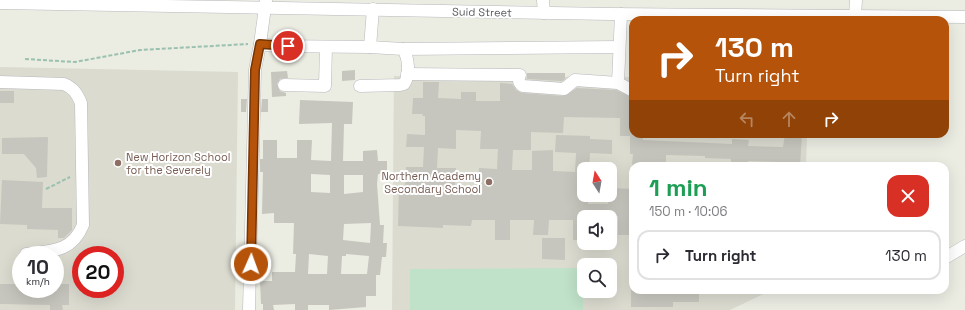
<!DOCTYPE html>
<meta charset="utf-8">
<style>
:root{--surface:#fff;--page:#f7f7f7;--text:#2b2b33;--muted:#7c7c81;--line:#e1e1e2}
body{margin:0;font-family:"Space Grotesk",sans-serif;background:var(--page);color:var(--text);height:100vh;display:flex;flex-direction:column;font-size:15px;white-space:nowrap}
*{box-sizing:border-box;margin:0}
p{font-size:13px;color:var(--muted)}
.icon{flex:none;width:22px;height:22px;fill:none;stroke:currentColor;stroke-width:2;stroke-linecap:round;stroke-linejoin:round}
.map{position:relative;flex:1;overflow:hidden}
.panel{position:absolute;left:629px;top:162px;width:320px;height:132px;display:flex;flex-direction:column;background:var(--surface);border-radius:12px;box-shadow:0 4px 16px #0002}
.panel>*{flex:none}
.guide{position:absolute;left:629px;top:16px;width:320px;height:122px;border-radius:12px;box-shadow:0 4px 16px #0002;background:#b45309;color:#fff;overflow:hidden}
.needle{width:26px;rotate:349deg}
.controls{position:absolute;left:577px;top:162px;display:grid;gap:8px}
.controls a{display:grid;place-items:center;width:40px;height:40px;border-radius:8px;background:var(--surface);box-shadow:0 4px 16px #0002;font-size:20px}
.speed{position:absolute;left:12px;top:246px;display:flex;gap:8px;font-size:20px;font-weight:700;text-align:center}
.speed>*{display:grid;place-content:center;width:52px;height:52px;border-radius:50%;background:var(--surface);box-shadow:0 4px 16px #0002;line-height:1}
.speed small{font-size:10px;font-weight:400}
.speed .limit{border:6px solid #d22;background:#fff;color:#111}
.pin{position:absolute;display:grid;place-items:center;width:34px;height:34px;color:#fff;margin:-17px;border:2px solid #fff;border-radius:50%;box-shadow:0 1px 4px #0007}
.me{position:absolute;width:44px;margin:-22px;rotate:2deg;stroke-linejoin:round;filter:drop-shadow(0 0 3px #0008)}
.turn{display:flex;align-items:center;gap:14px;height:84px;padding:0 20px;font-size:18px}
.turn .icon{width:52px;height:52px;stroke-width:2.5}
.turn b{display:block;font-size:28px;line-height:34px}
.lanes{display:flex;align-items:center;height:38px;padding:0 20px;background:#0003;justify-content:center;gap:20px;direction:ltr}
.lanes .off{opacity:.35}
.round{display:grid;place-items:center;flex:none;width:42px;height:42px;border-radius:12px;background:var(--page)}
.headline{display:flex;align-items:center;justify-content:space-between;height:68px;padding:0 20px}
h1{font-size:24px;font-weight:800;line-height:30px;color:#1e9e55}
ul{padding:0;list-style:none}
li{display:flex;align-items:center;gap:12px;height:50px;margin:0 8px 6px;padding:0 12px;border:2px solid var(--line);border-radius:12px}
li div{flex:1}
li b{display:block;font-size:15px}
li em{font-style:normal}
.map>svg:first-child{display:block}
.education{fill:#dbdbd0;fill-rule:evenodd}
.green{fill:#c0e2c9}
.building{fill:#c7c6be;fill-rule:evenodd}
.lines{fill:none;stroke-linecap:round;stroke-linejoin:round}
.minor-casing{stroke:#b7b8bd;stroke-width:13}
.path{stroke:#9ac1af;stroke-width:2;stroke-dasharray:4 2;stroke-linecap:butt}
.minor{stroke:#fff;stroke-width:12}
.route-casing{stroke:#753606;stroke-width:10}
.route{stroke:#b45309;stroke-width:7}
.education-dot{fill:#8d6e63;stroke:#fff;stroke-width:1.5}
.labels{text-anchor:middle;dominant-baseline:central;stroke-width:4;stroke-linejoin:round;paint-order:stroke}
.street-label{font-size:11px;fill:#5a5b61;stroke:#fff}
.education-label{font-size:11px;fill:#785e54;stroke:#fff;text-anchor:start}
</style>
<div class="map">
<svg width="965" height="310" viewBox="0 0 965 310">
<rect width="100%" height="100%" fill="#ebece2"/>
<g class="education">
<path d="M0,67L238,72L235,310H0ZM21,255H55V289H21ZM81,255H115V289H81Z"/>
<path d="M394,76L633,77V134H807L806,166H633V290H772L730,310H392ZM584,169H610V195H584ZM584,217H610V243H584ZM584,265H610V291H584Z"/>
</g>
<polygon class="green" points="583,268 583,310 410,310 410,269"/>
<g class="building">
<polygon points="355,70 355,80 342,81 342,71"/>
<polygon points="287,71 288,78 280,79 277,84 280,91 286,93 286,96 272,97 271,72"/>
<polygon points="527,73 565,73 565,79 562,81 527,79"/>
<path d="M423,82H439L438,98L461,99V92H476V101H500V83L512,84L516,90L522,93L563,96L577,88L616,90L633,98V134H643V140L732,144V139L749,140L748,146L783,147L785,134H802L800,166H783V162L748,161L747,166H731V159L705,158V156L666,155V166H632L633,154H630V136H620V118L564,117L563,133L531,132V150H513L512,170H532V151L553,150V171L575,172L576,153L555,152L556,135L590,136V139L612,140V154L590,153L589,169H584V201H588V204H608L610,188L633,189V235H618V216L584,217V240H573V220H549L548,235H533L534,220H510V240H495V220H472L471,226L443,225V228L398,226L399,186H405L406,167H423L424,147H406L407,134L425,135V116H422L423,114H412L413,98H423ZM456,130L481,131L480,149H498L497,169L479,168L478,188L455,187L456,168H437L438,148L456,149Z"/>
<rect x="0" y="91" width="14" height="12"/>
<polygon points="241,99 247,99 246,112 241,112"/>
<polygon points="262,99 268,99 268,112 261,112"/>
<path d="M300,100L353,102L352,124H344L343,161H363V151L377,150L378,161H387V173L378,174L377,184L380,225H384L383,243H387L386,257H382L380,275H376V296H366V307L329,310V305H308V310H295V304L273,305L274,310H263V304H261L260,281H272V272H295L296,254H293L294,223H274V213L262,214L263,172H260V159H263V140H277V158H297V140H312L311,160L331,161L332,123L299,124ZM311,174L330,175V193L311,192ZM344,175H363V192L344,194ZM371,223L370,243L343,240L344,224ZM309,254L328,256L327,274H308ZM346,254L369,256L367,274H341L342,256H346Z"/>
<polygon points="48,137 47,177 37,178 36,168 24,154 2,154 2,138"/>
<polygon points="2,180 43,182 42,208 72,208 72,230 64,238 58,238 58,230 27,229 27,225 0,224"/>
<polygon points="542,238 565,238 565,260 542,259"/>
<polygon points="0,284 21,284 21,289 55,289 55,284 69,284 69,305 62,305 63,310 50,310 50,305 0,304"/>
<polygon points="631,290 699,290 699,302 673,302 673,307 631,307"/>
</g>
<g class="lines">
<defs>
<g id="minor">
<polyline points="266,0 260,44 275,46 370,47 373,9"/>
<polyline points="543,0 544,13"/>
<polyline points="0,3 610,14 965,17"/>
<polyline points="855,16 856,0"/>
<polyline points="403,49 619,47"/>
<path d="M407,74L520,75C518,80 518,83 523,86L564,89L575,80L618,83L633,91"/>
<path d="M0,82L64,84C73,88 77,93 81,103L83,225C72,252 52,251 26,254"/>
<polyline points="618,83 621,14"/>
<polyline points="284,85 325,86 326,47"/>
<path d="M360,86L400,85L404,84C410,75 409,58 403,49L370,47"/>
<polyline points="945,258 965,246"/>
<polyline points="249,310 255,70 260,44"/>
</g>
</defs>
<use href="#minor" class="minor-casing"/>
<g class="path">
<polyline points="25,59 75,62 140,50 248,44"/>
<polyline points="46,189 70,177"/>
</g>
<use href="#minor" class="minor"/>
</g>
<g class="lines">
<defs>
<polyline id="route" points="251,264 255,70 260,44 288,46"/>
</defs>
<use href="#route" class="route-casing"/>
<use href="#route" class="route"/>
</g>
<g class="education-dot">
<circle cx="118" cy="163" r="4"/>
<circle cx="489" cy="182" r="4"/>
</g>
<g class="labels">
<g class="street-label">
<text transform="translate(482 12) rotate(1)">Suid Street</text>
</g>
<g class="education-label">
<text x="126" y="157">New Horizon School<tspan x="126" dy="13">for the Severely</tspan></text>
<text x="481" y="176" text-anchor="end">Northern Academy<tspan x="481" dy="13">Secondary School</tspan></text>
</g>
</g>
</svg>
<div class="controls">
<a><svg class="needle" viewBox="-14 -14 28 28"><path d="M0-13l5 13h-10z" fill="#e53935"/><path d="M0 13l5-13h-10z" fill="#7c7c81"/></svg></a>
<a><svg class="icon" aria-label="sound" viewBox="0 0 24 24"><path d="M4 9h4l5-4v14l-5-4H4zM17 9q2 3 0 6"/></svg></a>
<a><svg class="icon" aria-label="search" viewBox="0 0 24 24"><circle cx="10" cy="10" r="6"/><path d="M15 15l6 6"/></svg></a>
</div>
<div class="speed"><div>10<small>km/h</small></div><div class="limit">20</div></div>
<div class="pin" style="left:288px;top:46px;background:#d93025"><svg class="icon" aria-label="arrive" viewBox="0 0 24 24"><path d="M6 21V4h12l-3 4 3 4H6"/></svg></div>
<svg class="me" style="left:251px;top:264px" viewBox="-20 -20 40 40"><circle r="17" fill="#b45309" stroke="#fff" stroke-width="3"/><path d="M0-11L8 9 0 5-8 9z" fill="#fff"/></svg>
<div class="guide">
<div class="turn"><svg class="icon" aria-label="right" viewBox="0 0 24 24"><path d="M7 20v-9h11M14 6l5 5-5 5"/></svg><div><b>130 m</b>Turn right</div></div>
<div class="lanes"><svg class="icon off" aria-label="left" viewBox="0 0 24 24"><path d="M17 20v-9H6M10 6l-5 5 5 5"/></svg><svg class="icon off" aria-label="ahead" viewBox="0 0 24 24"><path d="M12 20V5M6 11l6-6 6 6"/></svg><svg class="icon" aria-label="right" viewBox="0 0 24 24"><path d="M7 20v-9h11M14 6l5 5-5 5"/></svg></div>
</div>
<section class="panel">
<div class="headline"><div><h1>1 min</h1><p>150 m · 10:06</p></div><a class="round" style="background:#d93025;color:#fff"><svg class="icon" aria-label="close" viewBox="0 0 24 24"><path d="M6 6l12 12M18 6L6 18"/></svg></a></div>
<ul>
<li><svg class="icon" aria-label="right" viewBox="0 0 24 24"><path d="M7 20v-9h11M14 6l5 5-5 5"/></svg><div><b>Turn right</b></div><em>130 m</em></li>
</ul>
</section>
</div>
